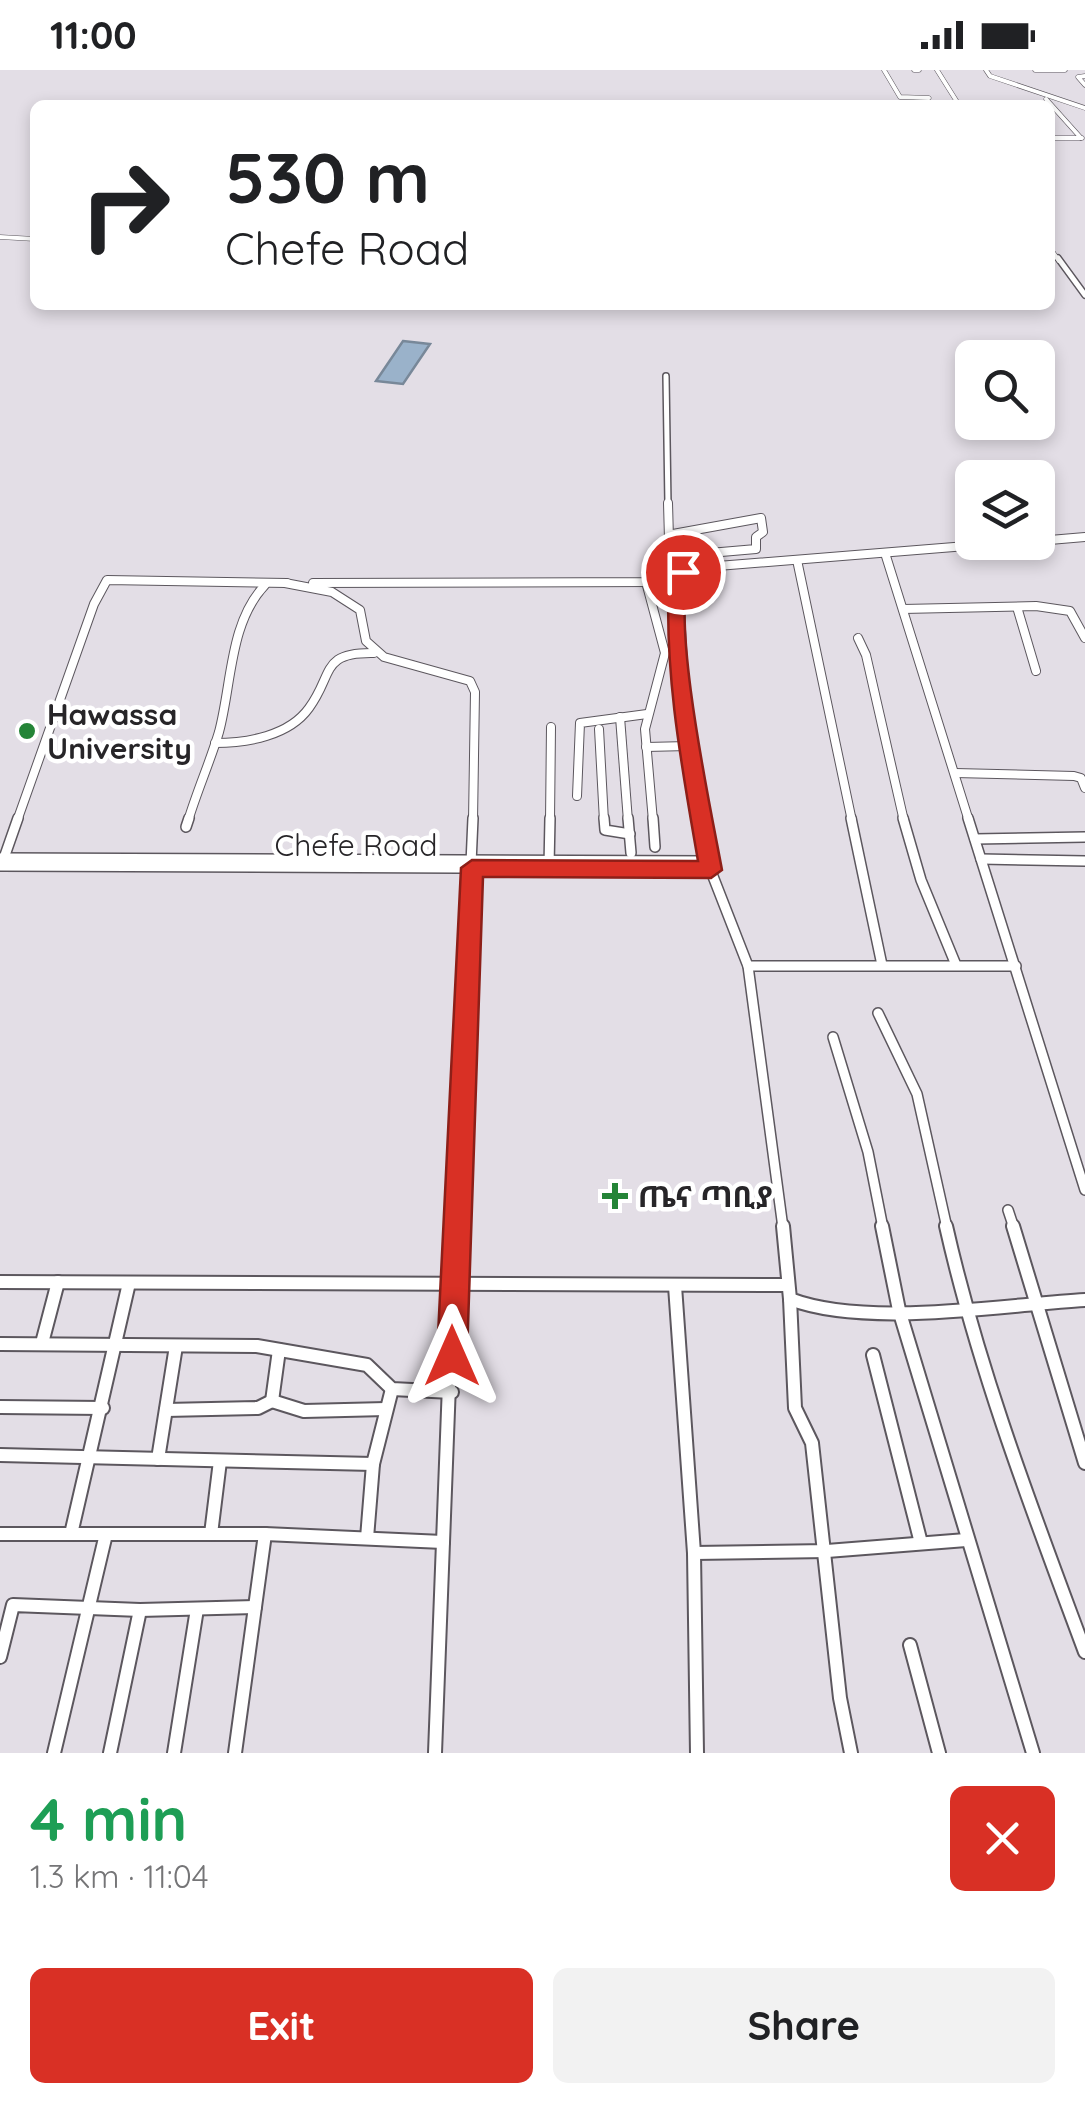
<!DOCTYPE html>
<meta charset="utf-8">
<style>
:root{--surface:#fff;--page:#f2f2f2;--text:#202124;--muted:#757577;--accent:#d93025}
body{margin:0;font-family:Quicksand,"Noto Sans Ethiopic",sans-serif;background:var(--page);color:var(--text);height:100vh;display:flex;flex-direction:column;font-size:38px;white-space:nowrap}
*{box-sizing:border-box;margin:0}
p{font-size:32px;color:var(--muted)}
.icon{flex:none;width:55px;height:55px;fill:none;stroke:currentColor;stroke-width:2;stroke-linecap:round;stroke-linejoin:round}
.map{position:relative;height:1683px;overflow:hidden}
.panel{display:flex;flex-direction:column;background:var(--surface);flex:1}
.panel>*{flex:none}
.top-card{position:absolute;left:30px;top:30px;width:1025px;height:210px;border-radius:15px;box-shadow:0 5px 15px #0003;background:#fff;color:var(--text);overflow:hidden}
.controls{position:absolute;left:955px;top:270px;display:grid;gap:20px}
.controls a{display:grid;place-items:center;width:100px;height:100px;border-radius:15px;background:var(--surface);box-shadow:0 5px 15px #0003;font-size:50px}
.pin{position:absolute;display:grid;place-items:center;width:85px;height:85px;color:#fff;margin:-42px;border:5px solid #fff;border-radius:50%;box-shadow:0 2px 10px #0007}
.me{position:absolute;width:110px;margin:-55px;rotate:0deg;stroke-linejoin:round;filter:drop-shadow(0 0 8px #0008)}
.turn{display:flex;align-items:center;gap:35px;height:210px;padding:0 30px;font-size:45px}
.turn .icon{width:130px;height:130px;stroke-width:2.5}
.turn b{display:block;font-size:70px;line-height:85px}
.round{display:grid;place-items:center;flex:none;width:105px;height:105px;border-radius:15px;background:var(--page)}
.overview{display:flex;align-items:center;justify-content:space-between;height:170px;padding:0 30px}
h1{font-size:60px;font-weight:800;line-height:75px;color:#1e9e55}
.primary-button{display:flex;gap:20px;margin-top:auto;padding:20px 30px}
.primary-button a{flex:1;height:115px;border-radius:15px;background:var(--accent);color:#fff;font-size:40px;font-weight:800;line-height:115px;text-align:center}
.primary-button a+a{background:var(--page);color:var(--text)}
.status{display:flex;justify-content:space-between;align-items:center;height:70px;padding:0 50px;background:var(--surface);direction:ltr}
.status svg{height:28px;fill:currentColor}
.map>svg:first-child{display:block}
.water{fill:#9ab2ca;stroke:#788899;stroke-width:2.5}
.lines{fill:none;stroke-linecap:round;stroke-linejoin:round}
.minor-far4-casing{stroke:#5c575e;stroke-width:5}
.minor-far3-casing{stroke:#5c575e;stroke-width:8}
.minor-far2-casing{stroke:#5c575e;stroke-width:10}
.minor-far1-casing{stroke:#5c575e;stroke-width:12}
.minor-casing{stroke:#5c575e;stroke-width:16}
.minor-far4{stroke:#fff;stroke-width:4}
.minor-far3{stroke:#fff;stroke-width:5}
.minor-far2{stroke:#fff;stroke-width:8}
.minor-far1{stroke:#fff;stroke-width:9}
.minor{stroke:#fff;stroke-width:12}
.route{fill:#d93025;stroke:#8d1f18;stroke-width:2.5}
.poi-dot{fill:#248437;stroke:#fff;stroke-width:4}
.labels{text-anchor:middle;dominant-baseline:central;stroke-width:9;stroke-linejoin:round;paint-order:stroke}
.poi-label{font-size:30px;font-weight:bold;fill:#272528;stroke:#fff;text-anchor:start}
.street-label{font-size:30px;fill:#272528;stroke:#fff}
</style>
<div class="status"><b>11:00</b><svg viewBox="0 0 49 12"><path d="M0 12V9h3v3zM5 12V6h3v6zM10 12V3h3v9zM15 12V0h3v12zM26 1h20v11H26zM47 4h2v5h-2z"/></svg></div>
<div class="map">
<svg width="1085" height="1683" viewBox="0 0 1085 1683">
<rect width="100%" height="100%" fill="#e3dee6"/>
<polygon class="water" points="403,271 430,274 403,314 376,311"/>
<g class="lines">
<defs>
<g id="minor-far4">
<polyline points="884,0 900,27 929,28"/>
<polyline points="914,0 919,0"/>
<polyline points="937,0 959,35"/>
<polyline points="986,0 990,6 1085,38"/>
<polyline points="1035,0 1065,0"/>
<polyline points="1085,6 1078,7 1085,15"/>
<polyline points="1046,29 1081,68"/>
<polyline points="1050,68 1082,68"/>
<polyline points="0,167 35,169"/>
<polyline points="1050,178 1059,191"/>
</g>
<g id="minor-far3">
<polyline points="1058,188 1085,225"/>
<polyline points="666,306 668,435"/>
</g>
<g id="minor-far2">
<polyline points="668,433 669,469"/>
<polyline points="1038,471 1085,467"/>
<polyline points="885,483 969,751"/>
<polyline points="797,490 852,751"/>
<polyline points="678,509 688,676 703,751"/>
<polyline points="665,510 698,484 756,479 756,467 763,462 761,448 673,464 666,484 677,499"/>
<polyline points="646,512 665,583 645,659 653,751"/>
<polyline points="285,513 332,522 360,540 366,571 384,587 470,611 475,622 473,751"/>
<polyline points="313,513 657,512 678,509 693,498 1016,472"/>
<polyline points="1017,537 1036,601"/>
<polyline points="903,539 1036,536 1070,541 1085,568"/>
<polyline points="858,568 866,585 904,751"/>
<polyline points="620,647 628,751"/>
<polyline points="599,659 604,751"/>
<path d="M215,673C247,673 289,666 309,638C334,604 320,582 374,583"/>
<polyline points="646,677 688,676"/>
<polyline points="955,703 1074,706 1081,708 1085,718"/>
<polyline points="577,726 580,653 647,644"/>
<polyline points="17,751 94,534 107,510 287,513"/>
<path d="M188,751C197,721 210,692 219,662C232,614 229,553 265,515"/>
<polyline points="550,751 551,657"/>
</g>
<g id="minor-far1">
<polyline points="604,748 605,760 630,764"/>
<polyline points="628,748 631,783"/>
<polyline points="653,748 655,777"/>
<polyline points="703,748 707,791 748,896 783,1158"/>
<polyline points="851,748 882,895"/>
<polyline points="903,748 921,810 956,895"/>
<polyline points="968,748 1085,1120"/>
<polyline points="186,757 189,748"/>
<polyline points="975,769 1085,767"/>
<polyline points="0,788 707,791"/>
<polyline points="4,788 18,748"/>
<polyline points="981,789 1085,791"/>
<polyline points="0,796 711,799"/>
<polyline points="549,796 550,748"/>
<polyline points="748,896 1016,896"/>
<polyline points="878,943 917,1024 947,1158"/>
<polyline points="833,967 868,1082 883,1158"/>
<polyline points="1008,1140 1014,1158"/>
<polyline points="455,1158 473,748"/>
</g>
<g id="minor">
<path d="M783,1156L790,1229C866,1258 1002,1235 1085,1230"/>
<polyline points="882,1156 899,1240 1033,1683"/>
<path d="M946,1156C979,1302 1033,1442 1085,1582"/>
<polyline points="1013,1156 1085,1393"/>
<polyline points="0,1212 788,1215"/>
<polyline points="675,1216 694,1483 697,1683"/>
<polyline points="790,1229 795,1338 812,1373 840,1628 851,1683"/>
<polyline points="42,1273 58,1212"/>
<polyline points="0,1274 257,1276 367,1295 392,1319 452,1322"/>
<polyline points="873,1285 921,1473"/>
<polyline points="272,1331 304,1341 386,1339"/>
<polyline points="272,1331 279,1280"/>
<polyline points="0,1337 103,1338"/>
<polyline points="166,1340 258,1338 272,1331"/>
<polyline points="0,1385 373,1394 392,1319"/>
<polyline points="158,1389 176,1276"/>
<polyline points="0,1464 265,1464 235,1683"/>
<polyline points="71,1464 129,1213"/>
<polyline points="211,1464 220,1391"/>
<polyline points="265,1464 443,1472"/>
<polyline points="367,1468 373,1394"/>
<polyline points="694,1483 827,1481 966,1470"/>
<polyline points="910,1575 939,1683"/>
<polyline points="0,1587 13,1535 140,1540 255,1537"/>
<polyline points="54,1683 106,1464"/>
<polyline points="110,1683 140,1540"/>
<polyline points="174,1683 197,1539"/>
<polyline points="435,1683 455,1156"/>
</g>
</defs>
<use href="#minor-far4" class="minor-far4-casing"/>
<use href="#minor-far3" class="minor-far3-casing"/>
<use href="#minor-far2" class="minor-far2-casing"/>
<use href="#minor-far1" class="minor-far1-casing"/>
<use href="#minor" class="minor-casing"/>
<use href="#minor-far4" class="minor-far4"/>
<use href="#minor-far3" class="minor-far3"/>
<use href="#minor-far2" class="minor-far2"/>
<use href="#minor-far1" class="minor-far1"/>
<use href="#minor" class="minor"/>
</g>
<path class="route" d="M683,497L692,502C667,537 713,750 722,800L711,808L483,807L467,1286L462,1297L452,1301L442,1297L437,1286L461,798L472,790L698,791C682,698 664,604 669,509Z"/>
<g class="poi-dot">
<circle cx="27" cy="661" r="10"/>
<path d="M610 1111h10v10h10v10h-10v10h-10v-10h-10v-10h10z"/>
</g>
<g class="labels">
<g class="poi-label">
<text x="47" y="644">Hawassa<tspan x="47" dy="34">University</tspan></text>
<text x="638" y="1126">ጤና ጣቢያ</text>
</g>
<g class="street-label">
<text x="356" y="775">Chefe Road</text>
</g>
</g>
</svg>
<div class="controls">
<a><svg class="icon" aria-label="search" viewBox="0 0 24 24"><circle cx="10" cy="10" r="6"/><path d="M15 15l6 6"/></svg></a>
<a><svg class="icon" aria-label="layers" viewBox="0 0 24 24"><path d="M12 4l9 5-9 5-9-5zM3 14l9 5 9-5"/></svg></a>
</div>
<div class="pin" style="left:683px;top:502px;background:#d93025"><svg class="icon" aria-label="arrive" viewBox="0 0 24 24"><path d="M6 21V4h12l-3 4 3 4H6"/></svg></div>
<svg class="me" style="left:452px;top:1286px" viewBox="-20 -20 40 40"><path d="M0-17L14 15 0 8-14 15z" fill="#d93025" stroke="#fff" stroke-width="4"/></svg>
<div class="top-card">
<div class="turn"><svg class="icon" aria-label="right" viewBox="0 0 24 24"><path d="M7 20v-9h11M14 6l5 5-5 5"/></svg><div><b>530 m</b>Chefe Road</div></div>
</div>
</div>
<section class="panel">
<div class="overview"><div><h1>4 min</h1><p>1.3 km · 11:04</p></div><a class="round" style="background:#d93025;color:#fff"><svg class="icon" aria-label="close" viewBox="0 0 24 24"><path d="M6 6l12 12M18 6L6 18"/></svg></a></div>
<div class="primary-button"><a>Exit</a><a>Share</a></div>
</section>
